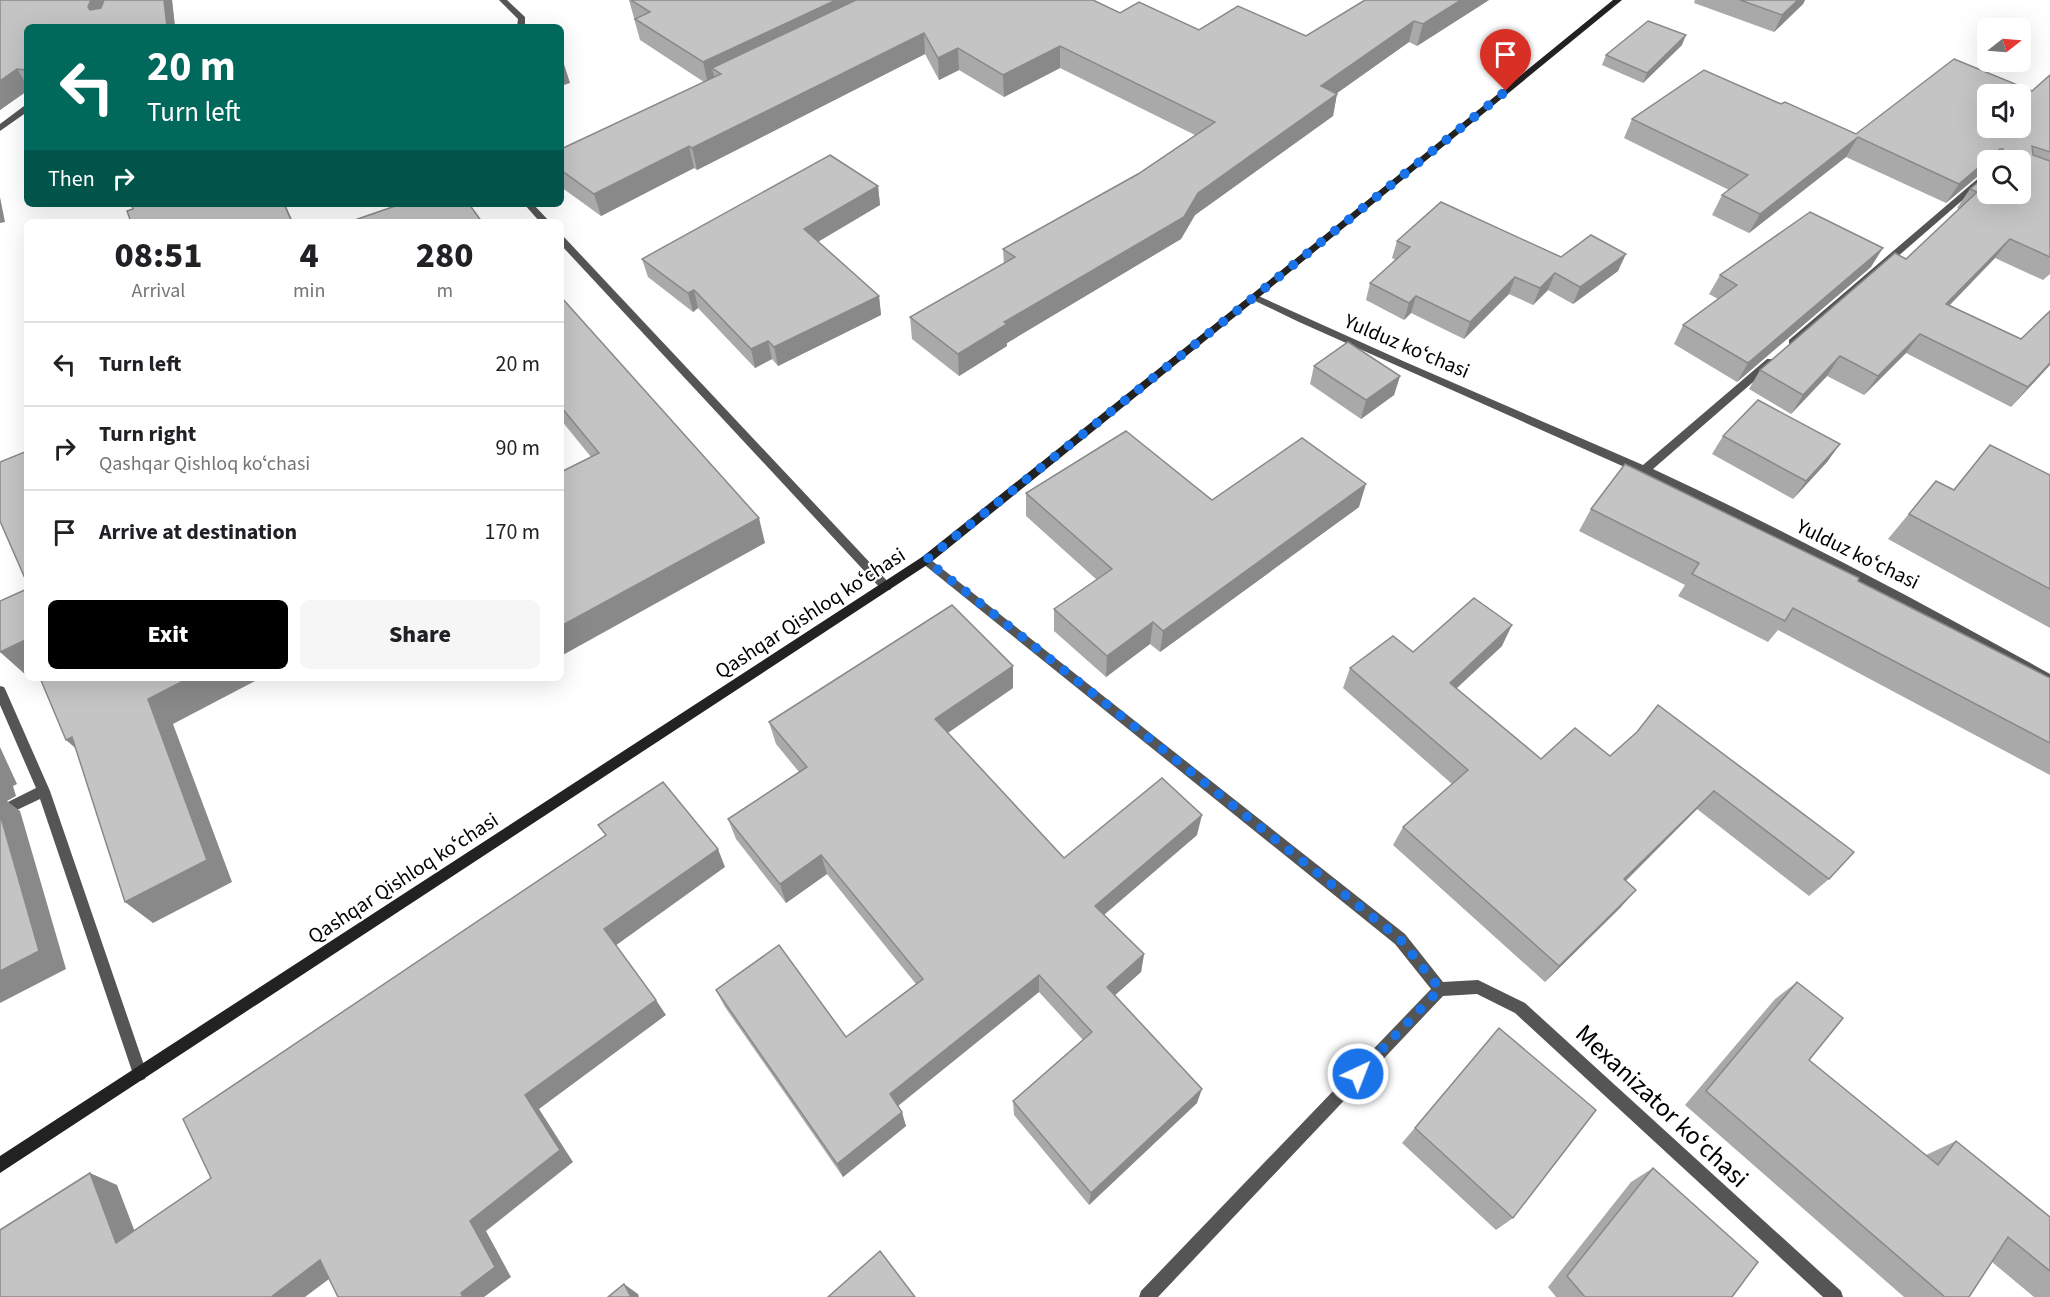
<!DOCTYPE html>
<meta charset="utf-8">
<style>
:root{--surface:#fff;--page:#f6f6f6;--text:#202124;--muted:#757577;--line:#e0e0e0;--accent:#000}
body{margin:0;font-family:"Source Sans 3",sans-serif;background:var(--page);color:var(--text);height:100vh;display:flex;flex-direction:column;font-size:22px;white-space:nowrap}
*{box-sizing:border-box;margin:0}
p{font-size:20px;color:var(--muted)}
.icon{flex:none;width:33px;height:33px;fill:none;stroke:currentColor;stroke-width:2;stroke-linecap:round;stroke-linejoin:round}
.map{position:relative;flex:1;overflow:hidden}
.side{position:absolute;left:24px;top:219px;width:540px;height:462px;display:flex;flex-direction:column;background:var(--surface);border-radius:9px;box-shadow:0 6px 24px #0002}
.side>*{flex:none}
.banner{position:absolute;left:24px;top:24px;width:540px;height:183px;border-radius:9px;box-shadow:0 6px 24px #0002;background:#00695c;color:#fff;overflow:hidden}
.needle{width:39px;rotate:73deg}
.fabs{position:absolute;left:1977px;top:18px;display:grid;gap:12px}
.fabs a{display:grid;place-items:center;width:54px;height:54px;border-radius:9px;background:var(--surface);box-shadow:0 6px 24px #0002;font-size:30px}
.pin{position:absolute;display:grid;place-items:center;width:51px;height:51px;color:#fff;margin:-62px -26px;border-radius:50% 50% 50% 0;rotate:-45deg;box-shadow:0 0 6px #0007}
.pin .icon{rotate:45deg}
.me{position:absolute;width:66px;margin:-33px;rotate:43deg;stroke-linejoin:round;filter:drop-shadow(0 0 4px #0008)}
.turn{display:flex;align-items:center;gap:21px;height:126px;padding:0 24px;font-size:27px}
.turn .icon{width:78px;height:78px;stroke-width:2.5}
.turn b{display:block;font-size:42px;line-height:51px}
.then{display:flex;align-items:center;height:57px;padding:0 24px;background:#0003;gap:12px;font-size:22px}
.eta{display:flex;justify-content:space-evenly;align-items:center;height:102px;text-align:center}
.eta b{font-size:36px;font-weight:800;line-height:42px}
.primary-button{display:flex;gap:12px;margin-top:auto;padding:12px 24px}
.primary-button a{flex:1;height:69px;border-radius:9px;background:var(--accent);color:#fff;font-size:24px;font-weight:800;line-height:69px;text-align:center}
.primary-button a+a{background:var(--page);color:var(--text)}
ul{padding:0;list-style:none}
li{display:flex;align-items:center;gap:18px;height:84px;padding:0 24px;border-top:2px solid var(--line)}
li div{flex:1}
li b{display:block;font-size:22px}
li em{font-style:normal}
.map>svg:first-child{display:block}
.lines{fill:none;stroke-linecap:round;stroke-linejoin:round}
.minor{fill:#555;fill-rule:evenodd}
.secondary{fill:#222;fill-rule:evenodd}
.wall{fill:#a9a9a9}
.shaded-wall{fill:#898989}
.building{fill:#c4c4c4;stroke:#898989;stroke-width:1.5;fill-rule:evenodd}
.route{stroke:#1a73e8;stroke-width:10;stroke-dasharray:0 18}
.labels{text-anchor:middle;dominant-baseline:central;stroke-width:4.5;stroke-linejoin:round;paint-order:stroke}
.street-label{font-size:21px;fill:#000;stroke:#fff}
.near-street-label{font-size:26px;fill:#000;stroke:#fff}
</style>
<div class="map">
<svg width="2050" height="1297" viewBox="0 0 2050 1297">
<rect width="100%" height="100%" fill="#fff"/>
<g class="lines">
<g class="minor">
<polygon points="499,0 507,0 525,17 525,27 517,27 518,19"/>
<polygon points="24,106 27,106 27,112 0,131 0,124"/>
<polygon points="1988,170 1988,178 1797,344 1789,344 1789,340"/>
<polygon points="524,204 533,204 550,222 540,222"/>
<polygon points="561,236 564,237 890,584 892,587 890,590 882,590 561,245"/>
<path d="M1254,294L1403,361L1643,465L1767,359H1775V363L1653,469C1788,532 1920,601 2050,674V685L1845,574L1692,497L1299,322L1251,299V295Z"/>
<polygon points="926,556 1405,934 1443,982 1478,980 1525,1003 1841,1291 1843,1297 1823,1297 1515,1013 1477,994 1443,996 1158,1297 1139,1297 1141,1291 1431,989 1395,944 922,563 920,560 922,557"/>
<polygon points="0,686 4,687 6,691 50,791 147,1074 145,1079 140,1081 135,1079 133,1074 40,799 0,818 0,806 36,788 0,705"/>
</g>
<polygon class="secondary" points="1613,0 1622,0 1257,299 930,563 0,1173 0,1156 922,557 1251,295"/>
</g>
<g class="wall">
<polygon points="0,0 172,0 175,27 27,27 27,91 0,110"/>
<polygon points="629,0 1093,0 1120,13 1199,30 1306,36 1489,0 1417,46 1409,42 1337,93 1333,116 1195,215 1181,239 1007,343 1007,346 959,376 912,339 910,317 1004,264 1003,249 1138,174 1195,135 1060,68 1004,97 959,70 939,80 925,54 697,170 694,168 601,216 561,187 561,149 704,82 640,40"/>
<polygon points="1695,0 1805,0 1803,4 1774,32 1694,3"/>
<polygon points="1682,45 1643,83 1602,65 1606,55"/>
<polygon points="2050,75 2050,274 2043,280 1995,258 1950,305 2021,339 2050,311 2050,365 2011,407 1906,353 1864,395 1827,376 1791,414 1749,389 1760,370 1906,259 1959,209 1957,208 1970,189 2020,160 1988,160 1988,168 1946,203 1846,157 1749,233 1712,215 1722,195 1729,190 1624,138 1632,119 1781,104 1856,134 2032,91"/>
<polygon points="878,186 880,205 818,242 879,296 881,315 778,366 772,359 755,368 698,308 693,312 648,277 642,259"/>
<polygon points="1397,241 1561,257 1618,271 1573,304 1548,290 1533,305 1509,294 1464,339 1411,313 1404,320 1366,300 1370,283 1396,260 1392,258"/>
<polygon points="1871,267 1737,382 1674,344 1683,325 1718,299 1709,294 1720,275"/>
<polygon points="561,297 765,543 591,457 561,420"/>
<polygon points="1314,366 1400,376 1394,395 1361,419 1310,384"/>
<polygon points="1723,436 1840,444 1827,462 1793,499 1712,454"/>
<polygon points="1990,445 2050,475 2050,628 1888,539 1936,481 1953,490"/>
<polygon points="1026,493 1212,500 1359,507 1160,652 1150,644 1106,677 1054,631 1054,609 1097,580 1026,516"/>
<polygon points="1591,509 1858,581 2050,678 2050,775 1778,630 1768,642 1678,596 1685,585 1579,531"/>
<polygon points="1502,646 1456,688 1541,759 1610,756 1637,732 1829,879 1809,896 1697,809 1626,881 1621,907 1545,982 1393,845 1403,827 1452,784 1343,688 1350,668 1413,652"/>
<polygon points="1013,688 948,733 1064,858 1197,835 1104,915 1144,954 1141,972 1115,995 1197,1103 1089,1205 1014,1115 1013,1101 1083,1040 1039,992 898,1106 906,1126 843,1177 725,1007 716,990 846,1037 916,984 827,874 786,903 736,839 728,819 799,772 776,744 769,722"/>
<polygon points="1797,982 1809,1060 1926,1155 1956,1141 2050,1217 2050,1297 2034,1297 1992,1262 1969,1297 1904,1297 1685,1105 1775,999"/>
<polygon points="1484,1046 1513,1218 1496,1230 1402,1143"/>
<polygon points="1653,1168 1732,1297 1556,1297 1548,1287 1631,1182"/>
</g>
<g class="shaded-wall">
<polygon points="91,0 110,0 100,26 88,7"/>
<polygon points="164,0 172,0 175,27 167,27"/>
<polygon points="836,0 884,0 721,74 712,68 715,80 708,84 703,62"/>
<polygon points="1461,0 1489,0 1417,46 1423,24"/>
<polygon points="1798,0 1805,0 1803,4 1774,32 1782,15"/>
<polygon points="1414,21 1409,42 1316,108 1321,86"/>
<polygon points="924,33 925,54 697,170 692,148"/>
<polygon points="1686,35 1682,45 1643,83 1647,73"/>
<polygon points="1060,46 1060,68 1004,97 1003,75"/>
<polygon points="958,48 959,70 939,80 938,58"/>
<polygon points="564,64 570,83 561,86 561,65"/>
<polygon points="17,69 27,85 27,91 0,110 0,81"/>
<polygon points="1337,94 1333,116 1195,215 1181,239 1007,343 1007,346 959,376 958,354 1198,193"/>
<polygon points="1858,137 1846,157 1749,233 1760,214"/>
<polygon points="689,146 694,168 601,216 594,194"/>
<polygon points="2000,149 1992,160 1988,160 1988,167 1987,168 1946,203 1959,184"/>
<polygon points="878,186 880,205 807,248 804,229"/>
<polygon points="0,197 5,222 0,223"/>
<polygon points="284,204 285,204 293,222 292,222"/>
<polygon points="2010,239 1995,258 1932,323 1946,304"/>
<polygon points="1883,248 1871,267 1737,382 1748,363"/>
<polygon points="1626,254 1618,271 1573,304 1580,287"/>
<polygon points="1555,273 1548,290 1533,305 1540,288"/>
<polygon points="1515,277 1509,294 1464,339 1470,322"/>
<polygon points="694,290 698,308 693,312 688,293"/>
<polygon points="879,296 881,315 778,366 774,347"/>
<polygon points="1416,296 1411,313 1404,320 1409,303"/>
<polygon points="1920,334 1906,353 1864,395 1878,376"/>
<polygon points="768,341 772,359 755,368 751,349"/>
<polygon points="1840,356 1827,376 1791,414 1803,395"/>
<polygon points="2050,363 2050,365 2011,407 2028,387"/>
<polygon points="1400,376 1394,395 1361,419 1366,400"/>
<polygon points="1840,444 1827,462 1793,499 1806,481"/>
<polygon points="1366,484 1359,507 1160,652 1163,631"/>
<polygon points="759,518 765,543 561,656 561,626"/>
<polygon points="1153,622 1150,644 1106,677 1107,656"/>
<polygon points="1512,625 1502,646 1441,703 1450,683"/>
<polygon points="25,640 27,643 27,676 0,652"/>
<polygon points="1013,666 1013,688 937,740 935,719"/>
<polygon points="189,678 261,678 173,724 232,882 153,923 125,902 148,699"/>
<polygon points="72,737 94,764 66,740"/>
<polygon points="0,747 17,784 13,786 16,796 7,801 20,811 66,969 0,1003"/>
<polygon points="1714,791 1697,809 1609,897 1624,879"/>
<polygon points="1202,815 1197,835 1093,924 1095,906"/>
<polygon points="718,849 725,867 615,946 604,929"/>
<polygon points="821,855 827,874 786,903 780,884"/>
<polygon points="1636,890 1621,907 1545,982 1559,966"/>
<polygon points="1144,954 1141,972 1105,1004 1107,987"/>
<polygon points="1039,975 1039,992 894,1109 890,1094"/>
<polygon points="656,1000 666,1015 539,1109 573,1162 486,1231 511,1277 484,1297 463,1297 461,1293 470,1221 525,1095"/>
<polygon points="1202,1089 1197,1103 1089,1205 1091,1193"/>
<polygon points="902,1112 906,1126 843,1177 837,1164"/>
<polygon points="90,1173 117,1185 143,1253 116,1243"/>
<polygon points="320,1260 341,1270 305,1297 271,1297"/>
<polygon points="624,1284 638,1294 639,1297 631,1297"/>
</g>
<g class="building">
<polygon points="0,0 91,0 88,7 90,10 101,8 104,0 164,0 167,27 27,27 27,70 17,69 0,81"/>
<polygon points="631,0 836,0 703,62 635,19 650,12"/>
<polygon points="856,0 1093,0 1120,13 1139,2 1199,30 1238,6 1306,36 1365,0 1461,0 1423,24 1414,21 1321,86 1337,94 1198,193 1184,217 1004,322 1007,324 958,354 910,317 1015,257 1003,249 1138,174 1215,122 1060,46 1003,75 958,48 938,58 924,33 692,148 689,146 594,194 561,170 561,149 721,74 712,68"/>
<polygon points="1740,0 1798,0 1782,15"/>
<polygon points="1648,21 1686,35 1647,73 1606,55"/>
<path d="M1954,59L2032,91L2050,75V152L2032,146L2033,155L2050,161V257L2010,239L1946,304L2021,339L2050,311V363L2028,387L1920,334L1878,376L1840,356L1803,395L1760,370L1895,253L1906,259L1977,192L1970,189L1988,174V194H2020V160H2003V149H2000L1959,184L1858,137L1760,214L1722,195L1748,175L1632,119L1704,70L1781,104L1785,102L1856,134ZM1988,94H2020V128H1988Z"/>
<polygon points="830,155 878,186 804,229 879,296 774,347 768,341 751,349 694,290 688,293 642,259"/>
<polygon points="1441,202 1561,257 1591,235 1626,254 1580,287 1555,273 1540,288 1515,277 1470,322 1416,296 1409,303 1370,283 1410,247 1397,241"/>
<polygon points="141,204 284,204 292,222 131,222 127,211 133,209 132,206"/>
<polygon points="401,204 469,204 482,222 349,222"/>
<polygon points="1810,212 1883,248 1748,363 1683,325 1737,285 1720,275"/>
<polygon points="561,297 759,518 561,626 561,472 599,453 561,407"/>
<polygon points="1348,342 1400,376 1366,400 1314,366"/>
<polygon points="1758,400 1840,444 1806,481 1723,436"/>
<polygon points="1126,431 1212,500 1302,438 1366,484 1163,631 1153,622 1107,656 1054,609 1112,569 1026,493"/>
<polygon points="1990,445 2050,475 2050,589 1909,514 1936,481 1954,490"/>
<polygon points="27,451 27,583 0,521 0,462"/>
<polygon points="1625,464 1859,578 1858,581 2050,678 2050,743 1793,608 1785,621 1692,574 1699,563 1591,509"/>
<polygon points="27,589 27,646 25,640 0,652 0,601"/>
<polygon points="1474,598 1512,625 1450,683 1541,759 1575,728 1610,756 1637,732 1658,705 1854,852 1829,879 1714,791 1624,879 1636,890 1559,966 1403,827 1468,770 1350,668 1393,636 1413,652"/>
<polygon points="952,605 1013,666 935,719 1064,858 1162,778 1202,815 1095,906 1144,954 1107,987 1202,1089 1091,1193 1013,1101 1092,1032 1039,975 890,1094 902,1112 837,1164 716,990 779,945 846,1037 923,979 821,855 780,884 728,819 807,767 769,722"/>
<polygon points="40,678 189,678 148,699 207,860 125,902 72,737 66,740"/>
<polygon points="663,782 718,849 604,929 656,1000 525,1095 560,1150 470,1221 495,1267 461,1293 463,1297 338,1297 320,1260 271,1297 0,1297 0,1230 90,1173 116,1243 211,1178 183,1119 606,835 598,825"/>
<polygon points="0,814 39,951 0,971"/>
<polygon points="1797,982 1843,1018 1809,1060 1938,1165 1956,1141 2050,1217 2050,1271 2008,1237 1969,1297 1945,1297 1706,1091"/>
<polygon points="1499,1028 1596,1110 1513,1218 1415,1128"/>
<polygon points="1653,1168 1758,1262 1732,1297 1585,1297 1567,1276"/>
<polygon points="880,1251 915,1297 828,1297"/>
<polygon points="624,1284 631,1297 608,1297"/>
</g>
<g class="lines">
<polyline class="route" points="1358,1074 1440,989 1400,939 926,560 1254,297 1506,91"/>
</g>
<g class="labels">
<g class="street-label">
<text transform="translate(1407 346) rotate(23)">Yulduz koʻchasi</text>
<text transform="translate(1858 554) rotate(26)">Yulduz koʻchasi</text>
<text transform="translate(810 613) rotate(-33)">Qashqar Qishloq koʻchasi</text>
<text transform="translate(403 878) rotate(-33)">Qashqar Qishloq koʻchasi</text>
</g>
<g class="near-street-label">
<text transform="translate(1662 1106) rotate(43)">Mexanizator koʻchasi</text>
</g>
</g>
</svg>
<div class="fabs">
<a><svg class="needle" viewBox="-14 -14 28 28"><path d="M0-13l5 13h-10z" fill="#e53935"/><path d="M0 13l5-13h-10z" fill="#757577"/></svg></a>
<a><svg class="icon" aria-label="sound" viewBox="0 0 24 24"><path d="M4 9h4l5-4v14l-5-4H4zM17 9q2 3 0 6"/></svg></a>
<a><svg class="icon" aria-label="search" viewBox="0 0 24 24"><circle cx="10" cy="10" r="6"/><path d="M15 15l6 6"/></svg></a>
</div>
<div class="pin" style="left:1506px;top:91px;background:#d93025"><svg class="icon" aria-label="arrive" viewBox="0 0 24 24"><path d="M6 21V4h12l-3 4 3 4H6"/></svg></div>
<svg class="me" style="left:1358px;top:1074px" viewBox="-20 -20 40 40"><circle r="17" fill="#1a73e8" stroke="#fff" stroke-width="3"/><path d="M0-11L8 9 0 5-8 9z" fill="#fff"/></svg>
<div class="banner">
<div class="turn"><svg class="icon" aria-label="left" viewBox="0 0 24 24"><path d="M17 20v-9H6M10 6l-5 5 5 5"/></svg><div><b>20 m</b>Turn left</div></div>
<div class="then">Then<svg class="icon" aria-label="right" viewBox="0 0 24 24"><path d="M7 20v-9h11M14 6l5 5-5 5"/></svg></div>
</div>
<section class="side">
<div class="eta">
<div><b>08:51</b><p>Arrival</p></div>
<div><b>4</b><p>min</p></div>
<div><b>280</b><p>m</p></div>
</div>
<ul>
<li><svg class="icon" aria-label="left" viewBox="0 0 24 24"><path d="M17 20v-9H6M10 6l-5 5 5 5"/></svg><div><b>Turn left</b></div><em>20 m</em></li>
<li><svg class="icon" aria-label="right" viewBox="0 0 24 24"><path d="M7 20v-9h11M14 6l5 5-5 5"/></svg><div><b>Turn right</b><p>Qashqar Qishloq koʻchasi</p></div><em>90 m</em></li>
<li><svg class="icon" aria-label="arrive" viewBox="0 0 24 24"><path d="M6 21V4h12l-3 4 3 4H6"/></svg><div><b>Arrive at destination</b></div><em>170 m</em></li>
</ul>
<div class="primary-button"><a>Exit</a><a>Share</a></div>
</section>
</div>
